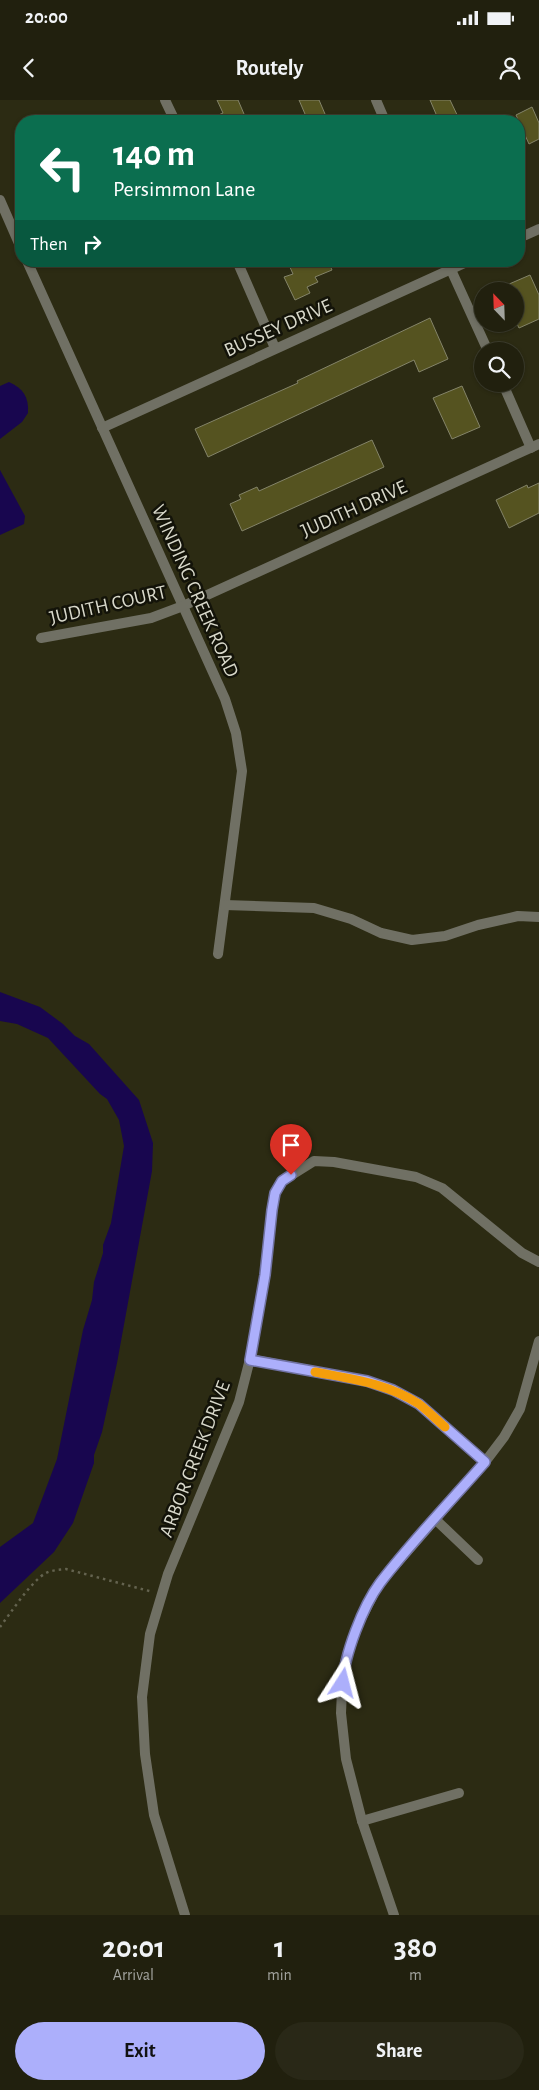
<!DOCTYPE html>
<style>
:root{--surface:#21200e;--page:#292817;--text:#f1f3f6;--muted:#a2a39e;--line:#3e3e2e;--accent:#acaffb}
body{margin:0;font-family:"Alegreya Sans",sans-serif;background:var(--page);color:var(--text);height:100vh;display:flex;flex-direction:column;font-size:19px;white-space:nowrap}
*{box-sizing:border-box;margin:0}
p{font-size:16px;color:var(--muted)}
.icon{flex:none;width:28px;height:28px;fill:none;stroke:currentColor;stroke-width:2;stroke-linecap:round;stroke-linejoin:round}
.map{position:relative;height:1815px;overflow:hidden}
.sheet{display:flex;flex-direction:column;background:var(--surface);flex:1}
.sheet>*{flex:none}
.hud{position:absolute;left:15px;top:15px;width:510px;height:152px;border-radius:20px;box-shadow:0 1px 4px #0004,0 0 0 1px var(--line);background:#0b6e4f;color:#fff;overflow:hidden}
.needle{width:32px;rotate:337deg}
.fabs{position:absolute;left:474px;top:182px;display:grid;gap:10px}
.fabs a{display:grid;place-items:center;width:50px;height:50px;border-radius:50%;background:var(--surface);box-shadow:0 1px 4px #0004,0 0 0 1px var(--line);font-size:25px}
.pin{position:absolute;display:grid;place-items:center;width:42px;height:42px;color:#fff;margin:-51px -21px;border-radius:50% 50% 50% 0;rotate:-45deg;box-shadow:0 0 5px #0007}
.pin .icon{rotate:45deg}
.me{position:absolute;width:55px;margin:-28px;rotate:9deg;stroke-linejoin:round;filter:drop-shadow(0 0 4px #0008)}
.turn{display:flex;align-items:center;gap:18px;height:105px;padding:0 15px;font-size:22px}
.turn .icon{width:65px;height:65px;stroke-width:2.5}
.turn b{display:block;font-size:35px;line-height:42px}
.then{display:flex;align-items:center;height:48px;padding:0 15px;background:#0003;gap:10px;font-size:19px}
.eta{display:flex;justify-content:space-evenly;align-items:center;height:85px;text-align:center}
.eta b{font-size:30px;font-weight:700;line-height:35px}
.action{display:flex;gap:10px;margin-top:auto;padding:10px 15px}
.action a{flex:1;height:58px;border-radius:30px;background:var(--accent);color:#111;font-size:20px;font-weight:700;line-height:58px;text-align:center}
.action a+a{background:var(--page);color:var(--text)}
.status{display:flex;justify-content:space-between;align-items:center;height:35px;padding:0 25px;background:var(--surface);direction:ltr}
.status svg{height:14px;fill:currentColor}
header{display:flex;justify-content:space-between;align-items:center;height:65px;padding:0 15px;background:var(--surface);font-size:22px;font-weight:700}
.map>svg:first-child{display:block}
.water{fill:#18064f}
.building{fill:#555320;stroke:#848469}
.lines{fill:none;stroke-linecap:round;stroke-linejoin:round}
.path{stroke:#64634f;stroke-width:2.5;stroke-dasharray:2.5 4;stroke-linecap:butt}
.street{stroke:#707064;stroke-width:10}
.route-casing{stroke:#7072a3;stroke-width:12}
.route{stroke:#acaffb;stroke-width:9}
.slow{stroke:#f59e0b;stroke-width:9}
.labels{text-anchor:middle;dominant-baseline:central;stroke-width:5;stroke-linejoin:round;paint-order:stroke}
.street-label{font-size:20px;fill:#d8d8ca;stroke:#131309}
</style>
<div class="status"><b>20:00</b><svg viewBox="0 0 49 12"><path d="M0 12V9h3v3zM5 12V6h3v6zM10 12V3h3v9zM15 12V0h3v12zM26 1h20v11H26zM47 4h2v5h-2z"/></svg></div>
<header><svg class="icon" aria-label="back" viewBox="0 0 24 24"><path d="M15 5l-7 7 7 7"/></svg>Routely<svg class="icon" aria-label="person" viewBox="0 0 24 24"><circle cx="12" cy="8" r="4"/><path d="M4 21q1-7 8-7t8 7"/></svg></header>
<div class="map">
<svg width="539" height="1815" viewBox="0 0 539 1815">
<rect width="100%" height="100%" fill="#2c2b13"/>
<g class="water">
<path d="M9,282C23,288 29,297 28,313L22,322L0,339V286Z"/>
<polygon points="0,370 25,416 24,424 0,435"/>
<polygon points="0,892 40,907 63,924 75,936 89,944 139,1000 153,1043 152,1071 117,1263 102,1332 94,1355 94,1363 73,1423 54,1452 0,1503 0,1447 33,1423 57,1359 83,1230 92,1200 94,1182 103,1153 103,1145 111,1123 124,1046 119,1020 107,999 100,994 48,938 17,924 0,921"/>
</g>
<g class="building">
<polygon points="217,0 238,0 247,21 205,21 223,13"/>
<polygon points="299,0 319,0 328,21 308,21"/>
<polygon points="430,0 450,0 460,21 439,21"/>
<polygon points="532,7 539,23 539,39 529,44 516,15"/>
<polygon points="296,161 328,161 332,170 315,177 318,182 307,187 310,193 295,200 284,177 293,174 289,165"/>
<polygon points="530,175 539,195 539,219 519,228 515,220 515,191 493,191"/>
<polygon points="430,218 448,259 419,272 414,260 208,357 195,329 298,283 297,281"/>
<polygon points="462,286 480,327 452,339 433,298"/>
<polygon points="372,340 384,367 242,431 230,404 241,399 239,395 257,387 259,391"/>
<polygon points="539,383 539,413 509,428 496,400 527,385 528,388"/>
</g>
<g class="lines">
<path class="path" d="M0,1527C10,1514 32,1480 46,1473C52,1470 59,1470 66,1469L153,1492"/>
<g class="street">
<polyline points="165,0 175,21"/>
<polyline points="376,0 385,21"/>
<polyline points="0,100 21,148"/>
<polyline points="519,138 539,129"/>
<polyline points="27,161 225,599 236,633 242,671 218,854"/>
<polyline points="237,161 275,248"/>
<polyline points="447,161 488,251"/>
<polyline points="503,284 531,348"/>
<polyline points="102,328 469,161"/>
<polyline points="41,538 151,518 183,506 539,344"/>
<polyline points="225,805 314,808 351,819 381,833 412,840 445,836 478,825 518,816 539,817"/>
<polyline points="250,1259 367,1281 393,1290 419,1304 485,1362"/>
<polyline points="435,1419 478,1460"/>
<polyline points="362,1721 459,1693"/>
<polyline points="185,1815 154,1715 145,1654 142,1597 150,1534 168,1474 239,1302 250,1259 265,1175 272,1110 275,1093 282,1081 314,1061 334,1062 416,1077 442,1088 522,1153 539,1162"/>
<polyline points="394,1815 362,1721 346,1659 341,1613 343,1568 358,1525 378,1485 485,1362 504,1337 520,1309 539,1241"/>
</g>
</g>
<g class="lines">
<defs>
<path id="route" d="M291,1075L282,1081L275,1093L272,1110L265,1175L250,1260L367,1281L393,1290L419,1304L485,1362C450,1402 412,1441 380,1483C363,1506 344,1555 343,1583"/>
</defs>
<use href="#route" class="route-casing"/>
<use href="#route" class="route"/>
<path class="slow" d="M315,1272C351,1279 387,1283 419,1304C428,1311 437,1320 445,1327"/>
</g>
<g class="labels">
<g class="street-label">
<text transform="translate(278 228) rotate(-24)">BUSSEY DRIVE</text>
<text transform="translate(354 409) rotate(-24)">JUDITH DRIVE</text>
<text transform="translate(195 491) rotate(66)">WINDING CREEK ROAD</text>
<text transform="translate(108 505) rotate(-13)">JUDITH COURT</text>
<text transform="translate(195 1359) rotate(-69)">ARBOR CREEK DRIVE</text>
</g>
</g>
</svg>
<div class="fabs">
<a><svg class="needle" viewBox="-14 -14 28 28"><path d="M0-13l5 13h-10z" fill="#e53935"/><path d="M0 13l5-13h-10z" fill="#a2a39e"/></svg></a>
<a><svg class="icon" aria-label="search" viewBox="0 0 24 24"><circle cx="10" cy="10" r="6"/><path d="M15 15l6 6"/></svg></a>
</div>
<div class="pin" style="left:291px;top:1075px;background:#d93025"><svg class="icon" aria-label="arrive" viewBox="0 0 24 24"><path d="M6 21V4h12l-3 4 3 4H6"/></svg></div>
<svg class="me" style="left:343px;top:1583px" viewBox="-20 -20 40 40"><path d="M0-17L14 15 0 8-14 15z" fill="#acaffb" stroke="#fff" stroke-width="4"/></svg>
<div class="hud">
<div class="turn"><svg class="icon" aria-label="left" viewBox="0 0 24 24"><path d="M17 20v-9H6M10 6l-5 5 5 5"/></svg><div><b>140 m</b>Persimmon Lane</div></div>
<div class="then">Then<svg class="icon" aria-label="right" viewBox="0 0 24 24"><path d="M7 20v-9h11M14 6l5 5-5 5"/></svg></div>
</div>
</div>
<section class="sheet">
<div class="eta">
<div><b>20:01</b><p>Arrival</p></div>
<div><b>1</b><p>min</p></div>
<div><b>380</b><p>m</p></div>
</div>
<div class="action"><a>Exit</a><a>Share</a></div>
</section>
